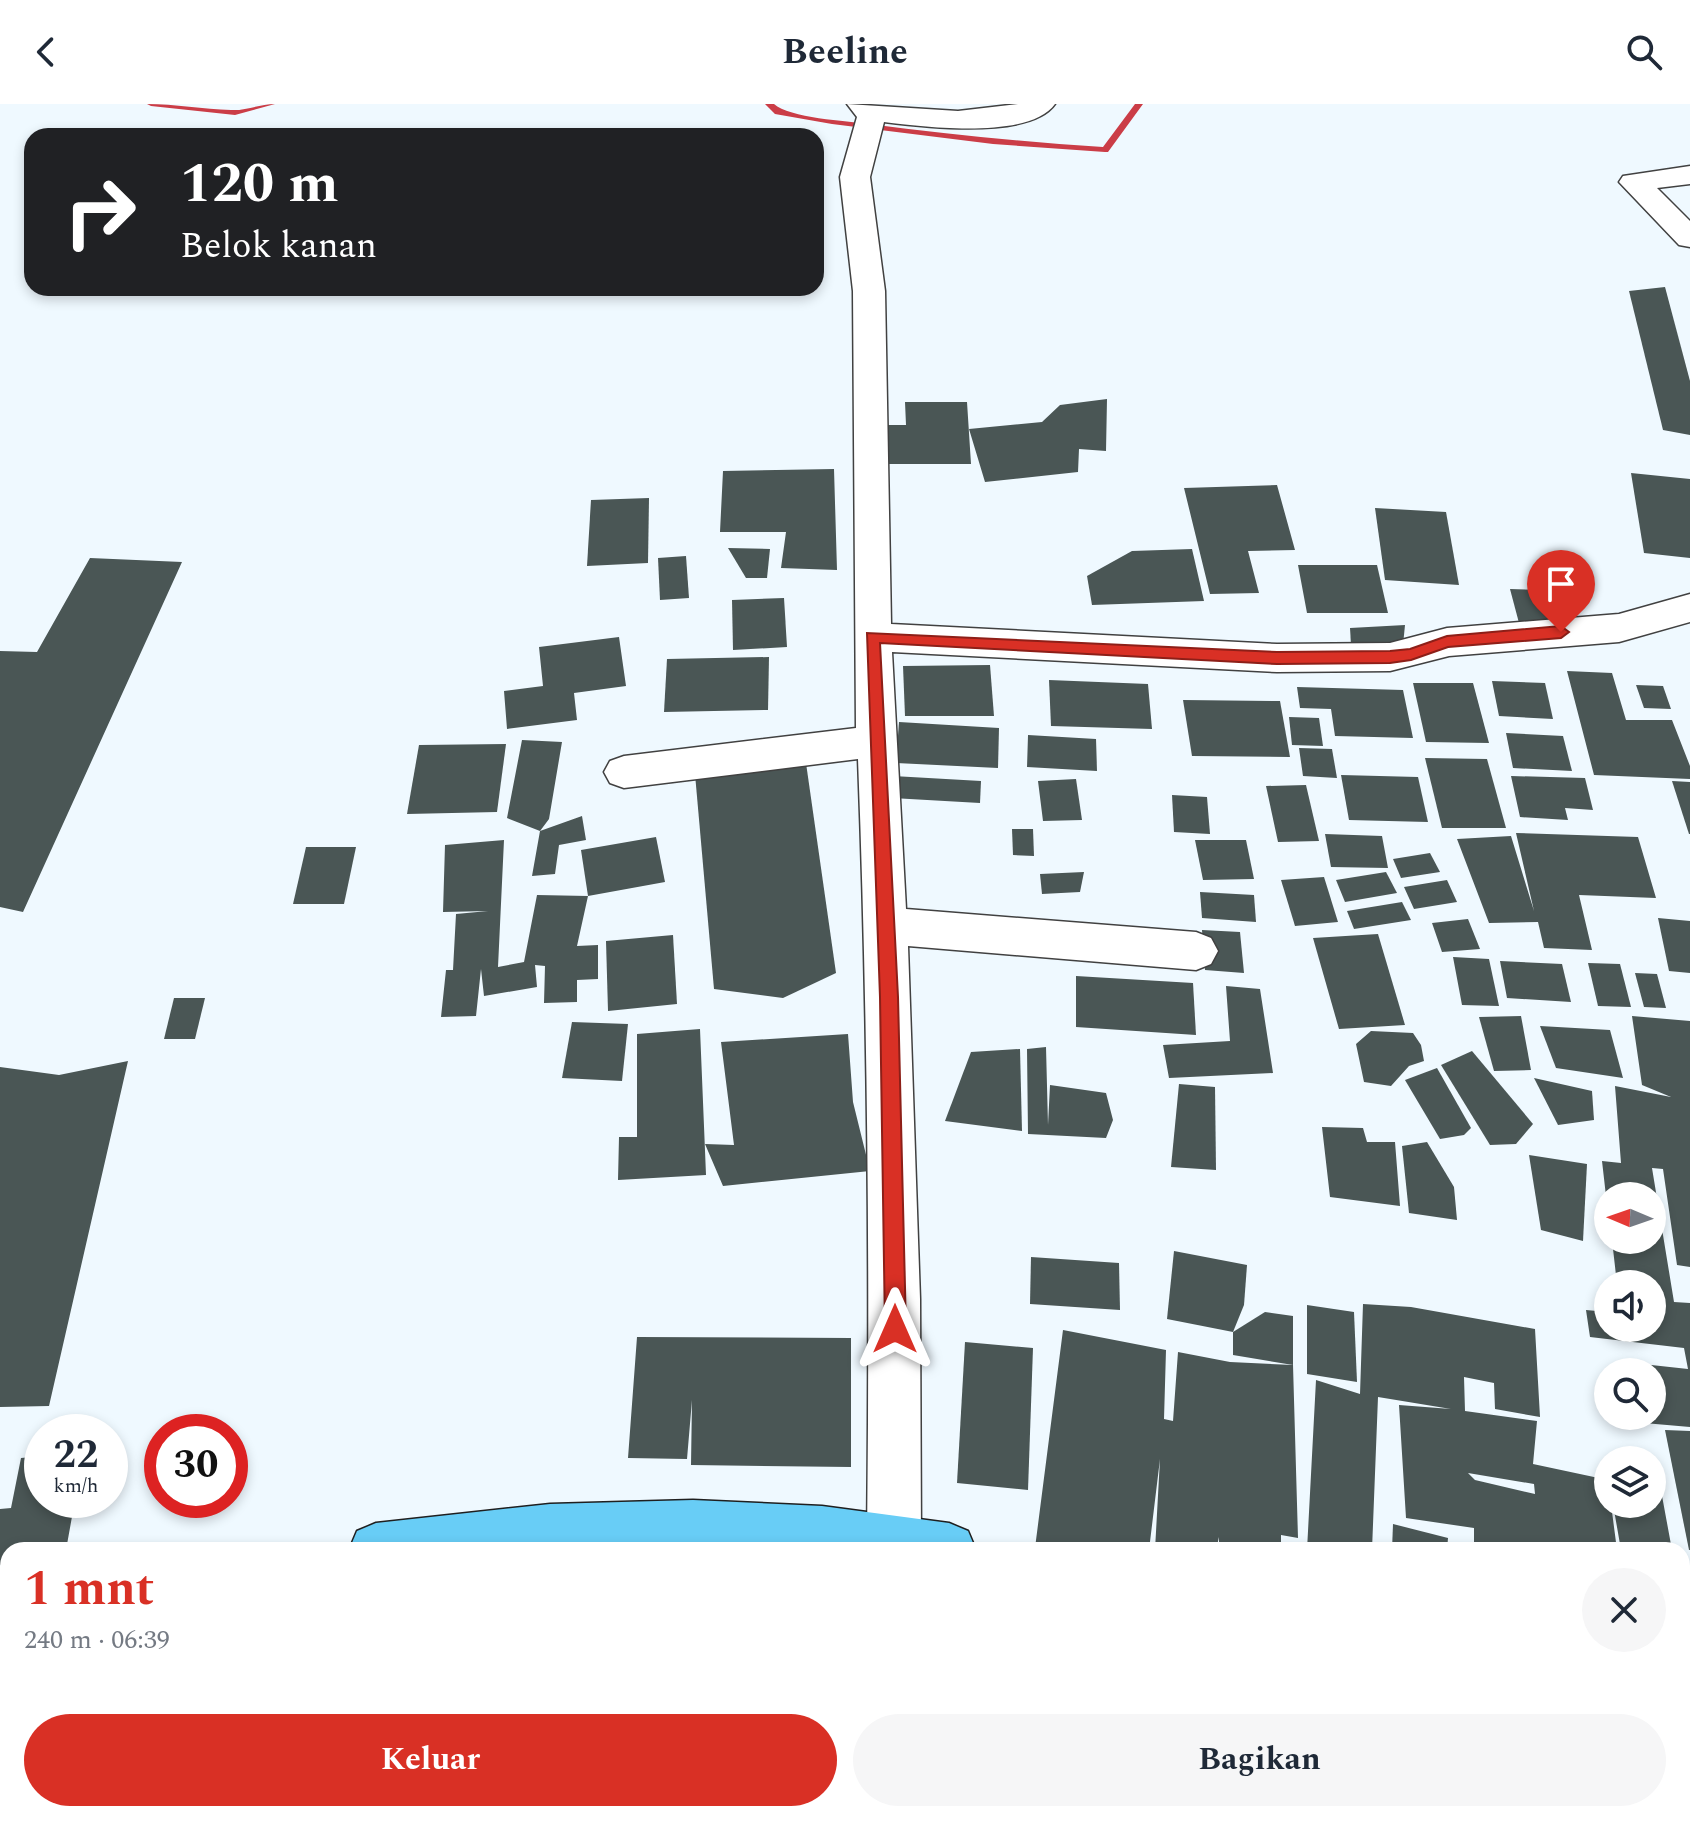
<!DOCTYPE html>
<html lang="id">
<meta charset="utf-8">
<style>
:root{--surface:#fff;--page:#f6f6f7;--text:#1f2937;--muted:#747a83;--accent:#d93025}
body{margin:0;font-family:Spectral,serif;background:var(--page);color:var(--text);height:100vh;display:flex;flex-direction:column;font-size:30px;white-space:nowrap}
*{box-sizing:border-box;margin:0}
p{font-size:26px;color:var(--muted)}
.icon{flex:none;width:44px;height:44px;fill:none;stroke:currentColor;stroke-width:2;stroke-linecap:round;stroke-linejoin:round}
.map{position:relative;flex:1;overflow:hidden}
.side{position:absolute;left:0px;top:1438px;width:1690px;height:280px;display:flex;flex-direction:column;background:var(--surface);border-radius:24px 24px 0 0;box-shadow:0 4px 12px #0003}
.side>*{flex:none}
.top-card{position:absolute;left:24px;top:24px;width:800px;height:168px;border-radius:24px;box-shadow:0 4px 12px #0003;background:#202124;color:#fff;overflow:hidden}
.needle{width:52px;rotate:272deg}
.controls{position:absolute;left:1594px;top:1078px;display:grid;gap:16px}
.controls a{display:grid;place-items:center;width:72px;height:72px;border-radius:50%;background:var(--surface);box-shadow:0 4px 12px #0003;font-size:40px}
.speed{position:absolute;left:24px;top:1310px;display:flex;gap:16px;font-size:40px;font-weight:700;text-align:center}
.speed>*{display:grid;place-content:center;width:104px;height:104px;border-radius:50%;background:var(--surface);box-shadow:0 4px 12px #0003;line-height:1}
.speed small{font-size:20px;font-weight:400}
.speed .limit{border:12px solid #d22;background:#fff;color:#111}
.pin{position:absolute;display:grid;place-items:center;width:68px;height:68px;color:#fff;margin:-82px -34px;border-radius:50% 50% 50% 0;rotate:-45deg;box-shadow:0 0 8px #0007}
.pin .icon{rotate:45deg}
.me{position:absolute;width:88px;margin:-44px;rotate:0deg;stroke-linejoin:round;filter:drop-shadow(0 0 6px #0008)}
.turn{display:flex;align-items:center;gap:28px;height:168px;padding:0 24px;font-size:36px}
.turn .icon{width:104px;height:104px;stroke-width:2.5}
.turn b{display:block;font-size:56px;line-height:68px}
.round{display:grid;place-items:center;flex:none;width:84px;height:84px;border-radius:42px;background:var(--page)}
.head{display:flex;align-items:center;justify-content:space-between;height:136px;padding:0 24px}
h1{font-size:48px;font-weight:700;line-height:60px;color:var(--accent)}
.cta{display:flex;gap:16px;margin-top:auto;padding:16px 24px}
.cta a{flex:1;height:92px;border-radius:48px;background:var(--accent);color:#fff;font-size:32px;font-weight:700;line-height:92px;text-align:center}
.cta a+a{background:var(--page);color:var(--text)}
header{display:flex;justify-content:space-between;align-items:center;height:104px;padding:0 24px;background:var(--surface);font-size:36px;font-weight:700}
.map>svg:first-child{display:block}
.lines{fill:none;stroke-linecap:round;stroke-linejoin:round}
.stream{fill:#cb3d47;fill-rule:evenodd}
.building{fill:#4a5655;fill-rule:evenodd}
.minor-casing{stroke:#414141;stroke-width:3}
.major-casing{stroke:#1f1f1f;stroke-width:3}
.minor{fill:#fff;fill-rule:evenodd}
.major{fill:#68cdf6;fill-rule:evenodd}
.route{fill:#d93025;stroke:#8d1f18;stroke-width:2}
</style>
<header><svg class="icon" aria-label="back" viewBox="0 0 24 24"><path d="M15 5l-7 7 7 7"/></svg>Beeline<svg class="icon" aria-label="search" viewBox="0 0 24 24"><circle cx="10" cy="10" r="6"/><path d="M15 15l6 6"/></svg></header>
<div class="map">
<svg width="1690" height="1718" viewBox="0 0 1690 1718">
<rect width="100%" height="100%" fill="#eff9ff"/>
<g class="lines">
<g class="stream">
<path d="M147,0C175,0 203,5 231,6C245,7 260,0 275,0L235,11L151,2Z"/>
<path d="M765,0H774C789,14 847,17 869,20C947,30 1024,38 1103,43L1135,0H1143L1108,48H1105L993,40L832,20L775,10Z"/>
</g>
</g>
<g class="building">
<polygon points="1665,183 1690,277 1690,331 1663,326 1629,187"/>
<polygon points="1107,295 1106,347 1079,345 1078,368 985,378 969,325 1042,318 1060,301"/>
<polygon points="905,298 967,298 971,360 888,360 887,321 906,321"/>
<polygon points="834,365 837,466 781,464 786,428 720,428 723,367"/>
<polygon points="1631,369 1690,375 1690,454 1644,449"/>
<polygon points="1277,381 1295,446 1248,447 1259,489 1210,490 1184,384"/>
<polygon points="649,394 648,459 587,462 591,396"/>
<polygon points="1375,404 1446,408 1459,481 1385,476"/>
<polygon points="728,444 770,445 767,474 746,474"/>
<polygon points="1192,445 1204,497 1092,501 1087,472 1132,447"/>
<polygon points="686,452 689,494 660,496 658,454"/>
<polygon points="90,454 182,458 23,808 0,803 0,547 37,548"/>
<polygon points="1298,461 1377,461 1388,509 1307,509"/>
<polygon points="1510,485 1543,486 1553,520 1519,519"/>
<polygon points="784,494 787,543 733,546 732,496"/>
<polygon points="1405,521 1403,541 1351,541 1350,524"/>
<polygon points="619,533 626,582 574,589 577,616 507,625 504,587 543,582 539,543"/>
<polygon points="769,553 768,606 664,608 667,555"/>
<polygon points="990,561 994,612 905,612 903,562"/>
<polygon points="1567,567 1612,569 1626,616 1672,616 1690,662 1690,675 1594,671"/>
<polygon points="1049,576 1148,580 1152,625 1051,622"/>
<polygon points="1492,577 1545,579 1553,615 1499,612"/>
<polygon points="1413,579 1473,579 1489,639 1426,638"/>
<polygon points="1636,581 1663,582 1671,605 1644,604"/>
<polygon points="1297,583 1403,586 1413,634 1335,632 1331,605 1300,604"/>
<polygon points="1183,596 1280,597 1290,653 1192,652"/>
<polygon points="1289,613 1319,614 1323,642 1292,641"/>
<polygon points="899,618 999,624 998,664 896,659"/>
<polygon points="1506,629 1563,632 1572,667 1513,664"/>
<polygon points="1028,631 1096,635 1097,667 1027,663"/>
<polygon points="522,636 562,638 549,715 540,727 582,712 586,736 559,741 555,770 532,772 540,727 507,714"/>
<polygon points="506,640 497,708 407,710 419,641"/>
<polygon points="1299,644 1332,645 1337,674 1303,672"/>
<polygon points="1425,654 1487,655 1506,724 1442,724"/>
<polygon points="806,659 836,869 783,894 714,885 695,670"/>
<polygon points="1341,671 1418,673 1428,718 1349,716"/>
<polygon points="893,672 981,677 980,699 892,694"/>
<polygon points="1511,672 1585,674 1593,706 1565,704 1568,716 1520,713"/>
<polygon points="1076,675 1082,716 1043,717 1038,677"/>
<polygon points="1672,677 1690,678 1690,730 1689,730"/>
<polygon points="1306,681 1319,737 1278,738 1266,682"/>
<polygon points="1172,691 1207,693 1210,730 1174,728"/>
<polygon points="1012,725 1033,725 1034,752 1013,751"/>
<polygon points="1516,729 1638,733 1656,794 1579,791 1592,846 1544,844 1538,818 1489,819 1457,735 1511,732 1534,807"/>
<polygon points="1325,730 1382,732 1388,764 1331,763"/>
<polygon points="656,733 665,778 588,792 581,746"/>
<polygon points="504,736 498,863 524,858 537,791 588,792 577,842 598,841 598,875 577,876 577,898 544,899 545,862 535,861 537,883 484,892 481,865 476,912 441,913 446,866 453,866 456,810 488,807 443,808 445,741"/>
<polygon points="1195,736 1246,736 1254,775 1203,776"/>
<polygon points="306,743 356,743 344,800 293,800"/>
<polygon points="1430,749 1440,768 1401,774 1393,755"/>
<polygon points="1084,768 1080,788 1042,790 1040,770"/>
<polygon points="1386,768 1397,789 1345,798 1336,776"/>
<polygon points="1324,773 1338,818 1295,822 1281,776"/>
<polygon points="1447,776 1457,798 1414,805 1404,783"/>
<polygon points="1200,788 1254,791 1256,818 1202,814"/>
<polygon points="1402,798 1411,816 1354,825 1347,807"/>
<polygon points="1658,814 1690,817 1690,869 1669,867"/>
<polygon points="1468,815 1480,845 1442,848 1432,819"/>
<polygon points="1202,826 1240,828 1244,869 1205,866"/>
<polygon points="1378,830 1405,921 1339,925 1313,834"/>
<polygon points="673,831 677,900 608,907 606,837"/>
<polygon points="1453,853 1489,855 1499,902 1462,901"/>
<polygon points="1500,857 1562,860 1571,898 1507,894"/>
<polygon points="1588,859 1620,860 1631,903 1598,902"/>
<polygon points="1635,869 1657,870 1666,904 1644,903"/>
<polygon points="1076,872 1193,879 1196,931 1076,923"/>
<polygon points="1226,882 1260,885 1273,969 1169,974 1163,941 1230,937"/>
<polygon points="174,894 205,894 195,935 164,935"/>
<polygon points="1521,912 1531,966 1494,967 1479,913"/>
<polygon points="1632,912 1690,917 1690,1163 1677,1161 1663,1065 1652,1064 1674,1198 1690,1199 1690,1323 1644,1319 1643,1312 1652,1312 1652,1268 1634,1268 1633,1259 1688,1265 1684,1244 1590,1233 1586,1206 1608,1208 1608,1224 1652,1224 1652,1180 1617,1180 1612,1136 1652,1136 1652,1092 1606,1092 1602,1057 1621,1059 1615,982 1671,993 1642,981"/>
<polygon points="572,918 628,920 622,977 562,974"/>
<polygon points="1540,922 1610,926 1623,974 1556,964"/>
<polygon points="700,925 706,1071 618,1076 619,1033 637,1033 637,930"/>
<polygon points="1371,927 1413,929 1421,941 1424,957 1409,962 1391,982 1364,978 1356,940"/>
<polygon points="848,930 853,998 870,1067 723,1082 705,1040 734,1041 721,938"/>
<polygon points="1046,943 1048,1021 1050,981 1106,989 1113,1016 1106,1034 1028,1030 1027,945"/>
<polygon points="1020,945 1022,1027 945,1017 971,948"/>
<polygon points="1472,947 1533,1020 1516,1040 1490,1041 1441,961"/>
<polygon points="128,957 49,1302 0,1303 0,963 59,971"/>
<polygon points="1437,964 1471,1024 1464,1031 1440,1035 1405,976"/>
<polygon points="1534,974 1592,987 1594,1016 1558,1021"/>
<polygon points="1179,980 1215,983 1216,1066 1171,1063"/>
<polygon points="1322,1023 1363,1024 1367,1038 1395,1038 1400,1102 1330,1093"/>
<polygon points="1427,1038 1454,1083 1457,1116 1409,1109 1402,1042"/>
<polygon points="1529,1051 1587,1060 1583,1137 1541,1126"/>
<polygon points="1174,1147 1247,1161 1244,1201 1233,1228 1167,1215"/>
<polygon points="1031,1153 1119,1159 1120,1206 1030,1200"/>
<path d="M1363,1200L1411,1203L1535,1225L1540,1313L1495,1305L1494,1279L1464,1273L1465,1307L1537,1317L1533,1360L1608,1376V1400H1611L1617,1446H1474V1424L1406,1414L1399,1301L1451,1305L1378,1293L1372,1446H1307L1316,1276L1360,1290ZM1468,1369L1534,1380L1535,1390L1475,1376Z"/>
<polygon points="1307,1201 1354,1208 1357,1278 1307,1270"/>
<polygon points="1265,1208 1293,1212 1293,1261 1233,1251 1233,1228"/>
<polygon points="1063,1226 1166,1246 1164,1315 1173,1317 1178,1248 1230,1258 1293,1261 1298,1434 1281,1431 1281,1446 1219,1446 1219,1433 1216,1446 1155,1446 1160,1355 1149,1446 1035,1444"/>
<polygon points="637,1233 851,1234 851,1363 691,1361 692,1296 687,1355 628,1354"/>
<polygon points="965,1238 1033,1244 1028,1386 957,1379"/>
<polygon points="1665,1326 1690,1327 1690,1446 1689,1446"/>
<polygon points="42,1352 42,1396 75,1396 66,1446 8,1446 8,1467 0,1468 0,1405 11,1404 21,1354"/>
<polygon points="1652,1380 1660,1381 1672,1446 1621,1446 1613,1400 1652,1400"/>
<polygon points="1393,1420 1448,1434 1447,1446 1392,1446"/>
<polygon points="1682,1515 1690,1516 1690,1695 1682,1693"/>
</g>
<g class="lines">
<defs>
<g id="minor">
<path d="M847,0L958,7L1018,0H1055C1030,36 923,23 884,18L870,73L885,187L891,520L1277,540L1390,539L1447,524L1619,510L1690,490V518L1619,538L1449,552L1390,567L1277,568L892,548L906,805L1196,828L1211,834L1218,847L1211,860L1196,866L908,842L920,1195L921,1436L917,1446H871L867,1436C870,1175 868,916 858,655L624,684L610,679L604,668L610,657L624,652L856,624L853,187L840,73L857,13Z"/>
<polygon points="1690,62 1690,80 1657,84 1690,117 1690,143 1679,141 1619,78 1623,72"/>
<polygon points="8,1687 8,1710 54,1710 54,1718 0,1718 0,1696"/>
<polygon points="1201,1710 1261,1710 1262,1718 1202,1718"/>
</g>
<g id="major">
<polygon points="693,1396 822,1402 949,1419 968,1427 976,1446 349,1446 357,1427 376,1419 550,1400"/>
<polygon points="8,1460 8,1516 0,1517 0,1461"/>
<polygon points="1602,1710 1676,1710 1680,1718 1606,1718"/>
</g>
</defs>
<use href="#minor" class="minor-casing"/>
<use href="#major" class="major-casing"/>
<use href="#minor" class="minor"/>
<use href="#major" class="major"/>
</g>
<polygon class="route" points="1561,522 1569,528 1561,534 1448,543 1411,556 1390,559 1277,560 880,539 898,893 906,1225 903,1232 895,1236 888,1232 885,1225 880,893 867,529 1277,548 1390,547 1410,545 1447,532"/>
</svg>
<div class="controls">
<a><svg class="needle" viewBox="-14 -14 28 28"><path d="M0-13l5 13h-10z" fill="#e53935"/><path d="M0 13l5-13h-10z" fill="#747a83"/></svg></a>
<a><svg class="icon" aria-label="sound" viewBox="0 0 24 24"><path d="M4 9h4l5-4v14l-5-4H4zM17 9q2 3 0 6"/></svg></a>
<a><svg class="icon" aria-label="search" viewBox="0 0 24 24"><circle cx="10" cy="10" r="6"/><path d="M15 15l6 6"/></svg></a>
<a><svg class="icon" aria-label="layers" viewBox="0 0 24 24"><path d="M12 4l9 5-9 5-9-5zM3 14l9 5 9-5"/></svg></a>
</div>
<div class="speed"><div>22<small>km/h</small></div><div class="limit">30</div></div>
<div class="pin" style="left:1561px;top:528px;background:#d93025"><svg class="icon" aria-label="arrive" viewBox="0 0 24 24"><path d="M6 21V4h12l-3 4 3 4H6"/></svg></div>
<svg class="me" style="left:895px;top:1225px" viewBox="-20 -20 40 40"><path d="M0-17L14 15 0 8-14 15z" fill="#d93025" stroke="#fff" stroke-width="4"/></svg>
<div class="top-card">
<div class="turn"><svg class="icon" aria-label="right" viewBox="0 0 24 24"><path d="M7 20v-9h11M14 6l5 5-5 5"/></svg><div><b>120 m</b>Belok kanan</div></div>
</div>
<section class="side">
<div class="head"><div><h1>1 mnt</h1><p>240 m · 06:39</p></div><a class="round"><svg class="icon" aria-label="close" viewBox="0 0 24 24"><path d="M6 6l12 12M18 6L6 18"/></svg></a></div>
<div class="cta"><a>Keluar</a><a>Bagikan</a></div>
</section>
</div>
